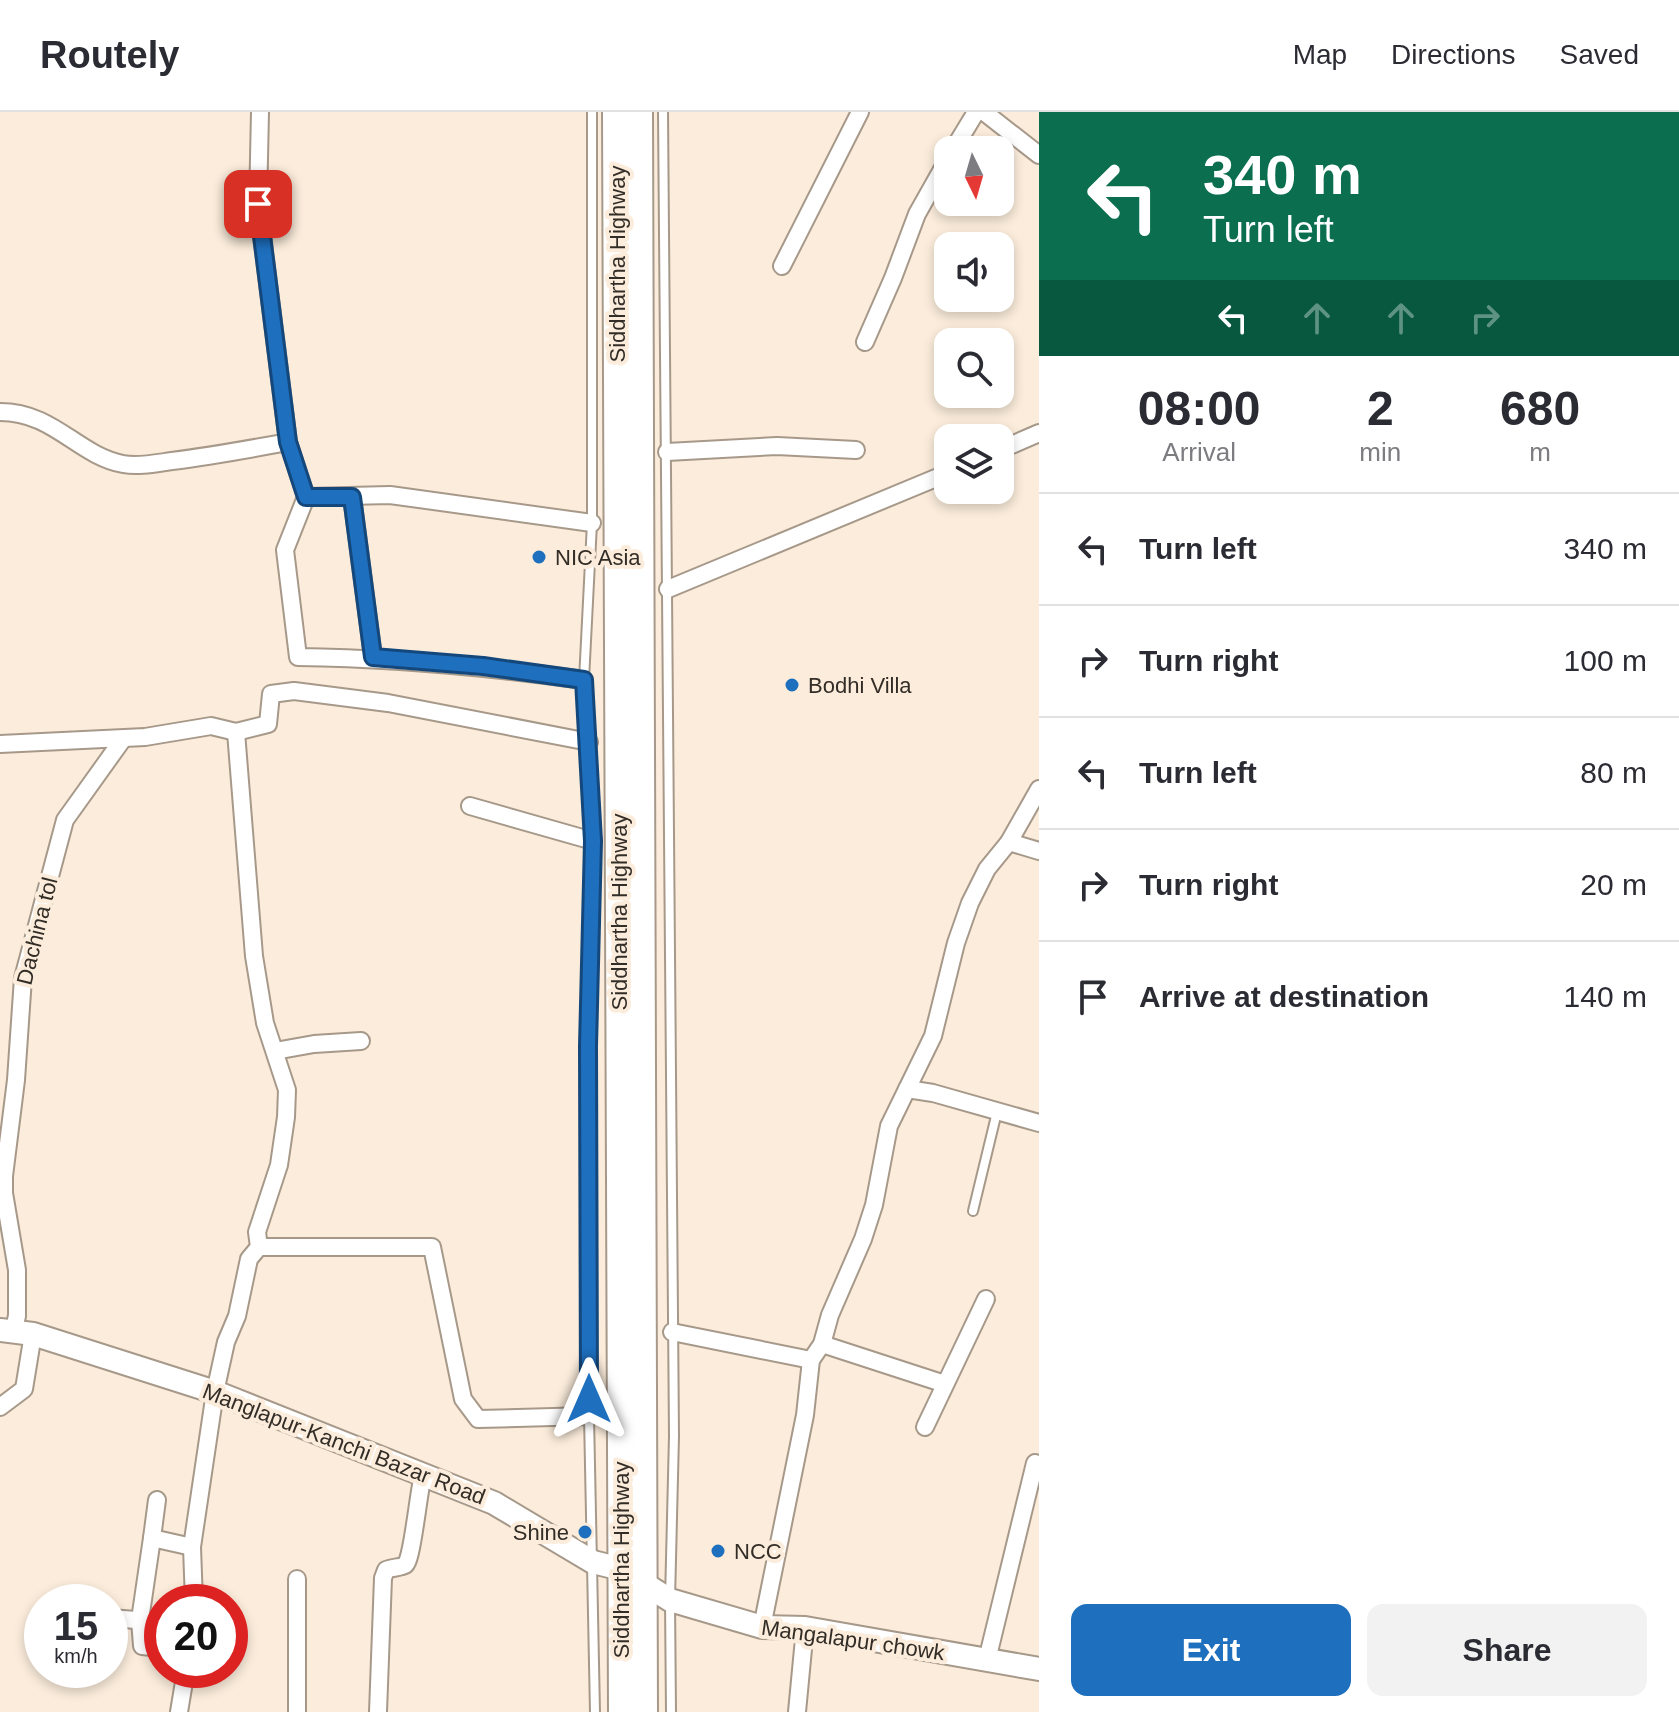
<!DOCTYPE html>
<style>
:root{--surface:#fff;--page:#f2f2f3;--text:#2b2b33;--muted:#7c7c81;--line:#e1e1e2;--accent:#1e6fbe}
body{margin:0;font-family:Arial,sans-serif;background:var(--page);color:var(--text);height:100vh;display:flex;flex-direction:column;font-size:30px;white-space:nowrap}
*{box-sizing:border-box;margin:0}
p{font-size:26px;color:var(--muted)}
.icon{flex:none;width:44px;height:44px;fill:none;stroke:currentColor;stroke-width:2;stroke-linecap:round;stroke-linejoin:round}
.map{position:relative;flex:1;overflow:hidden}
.sheet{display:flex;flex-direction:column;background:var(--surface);width:640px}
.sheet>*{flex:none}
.hud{background:#0b6e4f;color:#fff;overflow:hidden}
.needle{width:52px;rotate:175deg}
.fabs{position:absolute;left:934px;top:24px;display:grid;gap:16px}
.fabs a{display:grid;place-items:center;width:80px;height:80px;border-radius:16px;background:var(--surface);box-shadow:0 4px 12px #0003;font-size:40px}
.speed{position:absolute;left:24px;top:1472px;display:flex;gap:16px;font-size:40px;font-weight:700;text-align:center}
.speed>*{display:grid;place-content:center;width:104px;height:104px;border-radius:50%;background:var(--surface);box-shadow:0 4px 12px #0003;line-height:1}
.speed small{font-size:20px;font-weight:400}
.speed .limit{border:12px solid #d22;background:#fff;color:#111}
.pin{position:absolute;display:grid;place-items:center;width:68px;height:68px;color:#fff;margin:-34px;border-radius:16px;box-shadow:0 4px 12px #0006}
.me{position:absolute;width:88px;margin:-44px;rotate:0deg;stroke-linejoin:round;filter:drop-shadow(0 0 6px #0008)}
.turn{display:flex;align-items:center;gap:28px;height:168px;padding:0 32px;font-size:36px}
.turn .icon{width:104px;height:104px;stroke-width:2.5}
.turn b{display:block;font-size:56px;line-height:68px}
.lanes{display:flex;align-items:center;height:76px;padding:0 32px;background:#0003;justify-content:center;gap:40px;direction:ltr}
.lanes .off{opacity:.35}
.eta{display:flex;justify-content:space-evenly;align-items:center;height:136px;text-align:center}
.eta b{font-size:48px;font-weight:700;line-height:56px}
.action{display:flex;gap:16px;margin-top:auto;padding:16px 32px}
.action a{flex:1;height:92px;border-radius:16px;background:var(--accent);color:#fff;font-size:32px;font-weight:700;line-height:92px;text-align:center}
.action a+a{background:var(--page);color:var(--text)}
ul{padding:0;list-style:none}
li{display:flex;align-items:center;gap:24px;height:112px;padding:0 32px;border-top:2px solid var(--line)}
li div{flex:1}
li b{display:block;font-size:30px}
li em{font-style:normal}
header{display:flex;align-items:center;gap:48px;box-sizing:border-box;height:112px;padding:0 40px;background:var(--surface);border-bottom:2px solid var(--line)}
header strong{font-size:38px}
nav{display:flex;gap:44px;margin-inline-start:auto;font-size:28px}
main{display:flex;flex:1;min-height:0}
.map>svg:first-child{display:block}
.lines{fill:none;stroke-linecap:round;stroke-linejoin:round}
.lane-casing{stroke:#a7998a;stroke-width:12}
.street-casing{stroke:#a7998a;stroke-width:20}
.secondary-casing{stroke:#a7998a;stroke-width:26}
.highway-casing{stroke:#a7998a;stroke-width:32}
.lane{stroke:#fff;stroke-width:8}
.street{stroke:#fff;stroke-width:16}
.secondary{stroke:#fff;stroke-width:22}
.highway{stroke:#fff;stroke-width:28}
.route-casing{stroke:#14487c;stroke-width:20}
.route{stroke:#1e6fbe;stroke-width:14}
.poi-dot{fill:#1e6fbe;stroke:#fbecdb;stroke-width:3}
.labels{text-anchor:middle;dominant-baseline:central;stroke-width:8;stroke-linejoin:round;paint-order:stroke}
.street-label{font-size:22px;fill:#332d27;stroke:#fbecdb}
.poi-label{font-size:22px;fill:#332d27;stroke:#fbecdb;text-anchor:start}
</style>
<header>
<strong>Routely</strong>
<nav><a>Map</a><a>Directions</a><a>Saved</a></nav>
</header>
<main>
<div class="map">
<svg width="1039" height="1600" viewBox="0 0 1039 1600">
<rect width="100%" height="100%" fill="#fbecdb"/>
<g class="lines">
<defs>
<g id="lane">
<polyline points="592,0 592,411 584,568 593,729 588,934 589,1304 595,1600"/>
<polyline points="663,0 674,1324 670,1488 671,1600"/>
<polyline points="973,1099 997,1000"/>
</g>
<g id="street">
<polyline points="260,0 258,92 288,330 306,385 390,383 592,411"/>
<polyline points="984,0 1039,43"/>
<polyline points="953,38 976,0"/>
<polyline points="782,154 860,0"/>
<polyline points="865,230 893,166 917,102 948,47"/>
<path d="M0,300C54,300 77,343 123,352C139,355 157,351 172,349C211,344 250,337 288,330"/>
<polyline points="1000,338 1039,321"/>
<polyline points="667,340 777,334 856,338"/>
<path d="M306,385L285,438L298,545C394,546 488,555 584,568"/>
<polyline points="352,385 373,545"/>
<polyline points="668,477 948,361"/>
<polyline points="0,632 145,625 211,614 236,620 268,612 271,582 294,579 388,591 589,630"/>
<polyline points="470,694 593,729"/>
<polyline points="1009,730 1039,739"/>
<polyline points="275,939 314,932 361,929"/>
<polyline points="907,977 933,981 1039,1011"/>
<polyline points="259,1135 432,1135 463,1287 478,1307 589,1304"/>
<polyline points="13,1220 17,1204 17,1158 4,1081 4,1064 16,968 23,866 65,708 123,627"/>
<polyline points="672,1220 811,1248"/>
<polyline points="822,1232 945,1272"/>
<polyline points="0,1295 24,1277 33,1222"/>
<polyline points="925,1315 986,1187"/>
<polyline points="152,1426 157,1388"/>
<polyline points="194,1490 192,1435 215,1280 226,1230 237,1204 249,1147 259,1135 257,1120 279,1053 286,1005 287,978 265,911 254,844 236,620"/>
<polyline points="110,1506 162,1510"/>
<polyline points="762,1515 805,1303 811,1248 822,1232 830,1203 863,1127 874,1093 889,1014 933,924 956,831 970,791 987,757 1009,730 1039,677"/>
<polyline points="162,1536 142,1534 140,1508 152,1426 192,1435"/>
<polyline points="987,1548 1035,1351"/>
<polyline points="179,1600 186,1558"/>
<polyline points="297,1600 297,1467"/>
<path d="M378,1600L383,1466L386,1458C392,1455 400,1456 405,1453C412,1450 419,1376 423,1363"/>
<polyline points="797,1600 805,1516"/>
</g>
<polyline id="secondary" points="0,1218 33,1222 215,1280 494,1391 593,1450 621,1457 670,1488 762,1515 805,1516 1039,1557"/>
<g id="highway">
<polyline points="617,0 623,1600"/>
<polyline points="638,0 643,1600"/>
</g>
</defs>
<use href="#lane" class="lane-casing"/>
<use href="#street" class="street-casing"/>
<use href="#secondary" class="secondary-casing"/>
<use href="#highway" class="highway-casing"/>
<use href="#lane" class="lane"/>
<use href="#street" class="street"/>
<use href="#secondary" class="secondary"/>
<use href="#highway" class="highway"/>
</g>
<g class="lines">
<defs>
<polyline id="route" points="258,92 288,330 306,385 352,385 373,545 483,554 584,568 593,729 588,934 589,1287"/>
</defs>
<use href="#route" class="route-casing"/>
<use href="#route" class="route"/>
</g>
<g class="poi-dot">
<circle cx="539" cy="445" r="8"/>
<circle cx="792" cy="573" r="8"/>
<circle cx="585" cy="1420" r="8"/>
<circle cx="718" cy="1439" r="8"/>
</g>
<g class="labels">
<g class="street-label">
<text transform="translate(617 152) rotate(-90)">Siddhartha Highway</text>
<text transform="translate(619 800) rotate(-90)">Siddhartha Highway</text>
<text transform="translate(37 819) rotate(-76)">Dachina tol</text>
<text transform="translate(344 1332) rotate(21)">Manglapur-Kanchi Bazar Road</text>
<text transform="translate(621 1448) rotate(-90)">Siddhartha Highway</text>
<text transform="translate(853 1528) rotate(8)">Mangalapur chowk</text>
</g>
<g class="poi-label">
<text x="555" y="445">NIC Asia</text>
<text x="808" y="573">Bodhi Villa</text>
<text x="569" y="1420" text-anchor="end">Shine</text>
<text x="734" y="1439">NCC</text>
</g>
</g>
</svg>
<div class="fabs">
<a><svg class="needle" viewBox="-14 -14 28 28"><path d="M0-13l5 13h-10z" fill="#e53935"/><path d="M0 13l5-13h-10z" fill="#7c7c81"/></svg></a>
<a><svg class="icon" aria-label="sound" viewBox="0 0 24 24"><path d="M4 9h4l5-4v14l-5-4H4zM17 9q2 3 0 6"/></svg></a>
<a><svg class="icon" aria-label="search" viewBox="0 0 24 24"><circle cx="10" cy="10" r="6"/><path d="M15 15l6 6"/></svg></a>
<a><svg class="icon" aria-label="layers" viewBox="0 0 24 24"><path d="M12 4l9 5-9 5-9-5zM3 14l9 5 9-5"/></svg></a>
</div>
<div class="speed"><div>15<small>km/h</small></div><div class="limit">20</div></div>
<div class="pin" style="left:258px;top:92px;background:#d93025"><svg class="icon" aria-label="arrive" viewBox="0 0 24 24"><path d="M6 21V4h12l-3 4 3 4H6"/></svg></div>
<svg class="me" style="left:589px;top:1287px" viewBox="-20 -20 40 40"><path d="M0-17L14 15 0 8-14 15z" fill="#1e6fbe" stroke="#fff" stroke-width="4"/></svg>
</div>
<section class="sheet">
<div class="hud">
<div class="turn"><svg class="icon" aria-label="left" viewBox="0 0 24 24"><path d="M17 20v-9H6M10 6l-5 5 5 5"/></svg><div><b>340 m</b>Turn left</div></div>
<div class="lanes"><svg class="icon" aria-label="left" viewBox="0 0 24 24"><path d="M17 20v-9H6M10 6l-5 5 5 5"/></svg><svg class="icon off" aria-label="ahead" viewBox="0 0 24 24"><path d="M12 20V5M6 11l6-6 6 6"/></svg><svg class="icon off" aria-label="ahead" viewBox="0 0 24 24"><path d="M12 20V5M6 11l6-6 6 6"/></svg><svg class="icon off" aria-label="right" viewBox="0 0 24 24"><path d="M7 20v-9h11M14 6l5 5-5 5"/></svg></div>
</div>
<div class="eta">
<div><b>08:00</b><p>Arrival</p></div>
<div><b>2</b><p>min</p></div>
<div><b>680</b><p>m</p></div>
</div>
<ul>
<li><svg class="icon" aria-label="left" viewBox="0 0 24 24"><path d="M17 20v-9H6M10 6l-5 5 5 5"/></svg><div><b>Turn left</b></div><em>340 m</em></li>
<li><svg class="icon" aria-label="right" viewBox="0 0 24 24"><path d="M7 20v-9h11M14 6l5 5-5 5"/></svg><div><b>Turn right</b></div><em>100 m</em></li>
<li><svg class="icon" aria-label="left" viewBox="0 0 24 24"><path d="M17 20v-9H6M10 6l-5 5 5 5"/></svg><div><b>Turn left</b></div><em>80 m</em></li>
<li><svg class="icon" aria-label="right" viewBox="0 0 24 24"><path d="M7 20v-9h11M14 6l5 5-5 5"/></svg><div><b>Turn right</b></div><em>20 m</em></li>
<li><svg class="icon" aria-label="arrive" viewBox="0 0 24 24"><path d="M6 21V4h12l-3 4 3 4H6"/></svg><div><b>Arrive at destination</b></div><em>140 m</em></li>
</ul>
<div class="action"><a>Exit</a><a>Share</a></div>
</section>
</main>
